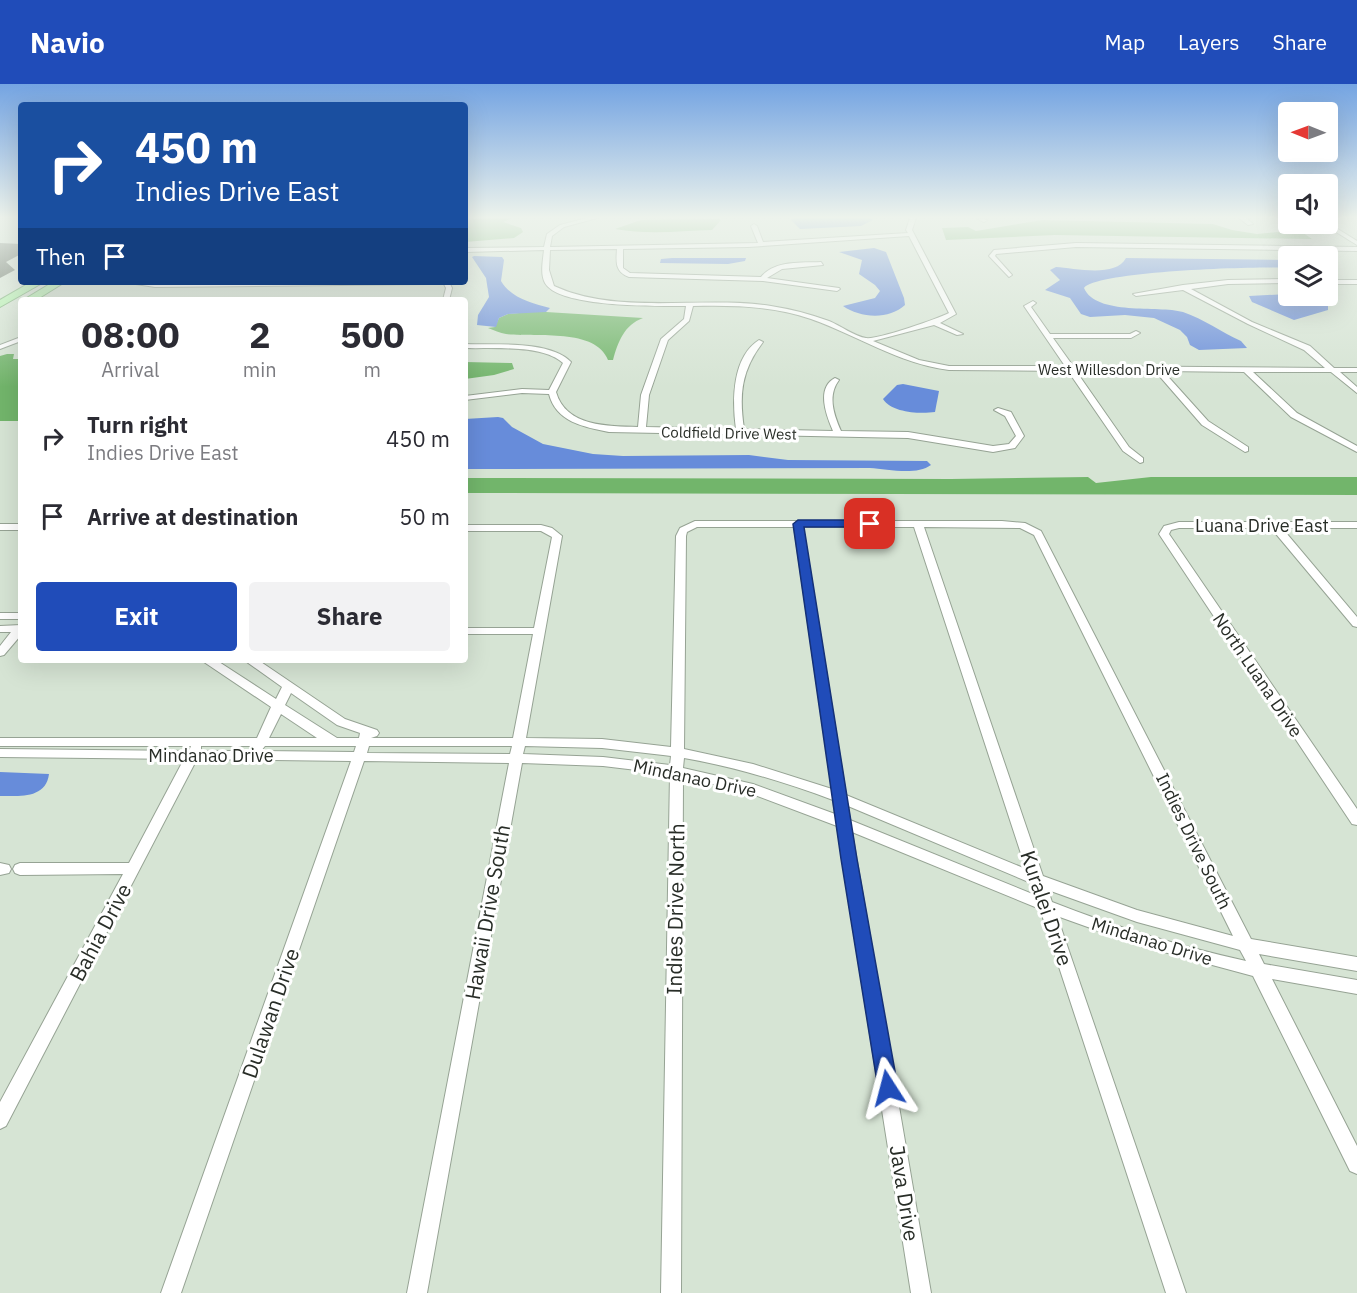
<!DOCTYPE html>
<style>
:root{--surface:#fff;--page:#f2f2f3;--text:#2b2b33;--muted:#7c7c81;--accent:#204cb9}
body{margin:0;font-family:"IBM Plex Sans",sans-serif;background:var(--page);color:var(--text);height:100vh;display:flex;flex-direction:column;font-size:22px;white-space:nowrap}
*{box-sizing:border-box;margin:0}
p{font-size:20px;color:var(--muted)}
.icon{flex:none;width:33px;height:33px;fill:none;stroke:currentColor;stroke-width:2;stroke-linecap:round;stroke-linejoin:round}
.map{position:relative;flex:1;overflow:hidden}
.drawer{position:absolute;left:18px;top:213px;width:450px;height:366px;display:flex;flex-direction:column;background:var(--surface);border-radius:6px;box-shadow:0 6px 24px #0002}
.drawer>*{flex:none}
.top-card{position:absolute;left:18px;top:18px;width:450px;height:183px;border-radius:6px;box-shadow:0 6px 24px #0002;background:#1a4fa0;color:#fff;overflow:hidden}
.needle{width:39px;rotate:271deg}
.controls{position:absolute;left:1278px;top:18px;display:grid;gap:12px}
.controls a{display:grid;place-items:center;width:60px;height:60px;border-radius:6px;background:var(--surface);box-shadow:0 6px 24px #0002;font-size:30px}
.pin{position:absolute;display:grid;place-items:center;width:51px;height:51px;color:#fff;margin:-26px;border-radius:12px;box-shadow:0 3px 9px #0006}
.me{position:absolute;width:66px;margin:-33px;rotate:351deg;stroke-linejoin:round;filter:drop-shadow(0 0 4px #0008)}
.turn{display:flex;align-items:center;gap:21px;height:126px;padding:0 18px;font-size:27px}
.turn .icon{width:78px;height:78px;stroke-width:2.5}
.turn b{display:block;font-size:42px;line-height:51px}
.then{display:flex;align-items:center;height:57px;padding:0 18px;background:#0003;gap:12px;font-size:22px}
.eta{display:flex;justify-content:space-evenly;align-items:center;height:102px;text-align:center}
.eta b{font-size:36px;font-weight:700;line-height:42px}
.button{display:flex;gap:12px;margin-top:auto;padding:12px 18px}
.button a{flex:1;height:69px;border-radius:6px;background:var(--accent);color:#fff;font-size:24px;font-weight:700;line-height:69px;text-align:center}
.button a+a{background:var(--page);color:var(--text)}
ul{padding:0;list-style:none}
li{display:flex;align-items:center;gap:18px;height:78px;padding:0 18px}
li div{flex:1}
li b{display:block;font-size:22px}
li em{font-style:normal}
header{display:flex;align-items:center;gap:36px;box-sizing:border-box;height:84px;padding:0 30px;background:var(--accent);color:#fff}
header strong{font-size:28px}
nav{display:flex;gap:33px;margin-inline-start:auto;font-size:21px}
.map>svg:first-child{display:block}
.forest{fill:#72b56b}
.water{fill:#678cda}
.building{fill:#566254}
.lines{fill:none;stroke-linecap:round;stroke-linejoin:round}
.minor-casing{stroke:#96a394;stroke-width:2}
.trunk-casing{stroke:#73aa6e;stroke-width:2}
.minor{fill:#fff;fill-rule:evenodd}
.trunk{fill:#b0f2aa;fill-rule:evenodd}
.route{fill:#204cb9;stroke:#153178;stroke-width:1.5}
.labels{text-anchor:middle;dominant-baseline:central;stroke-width:6;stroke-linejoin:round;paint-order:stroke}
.far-street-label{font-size:15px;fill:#282d27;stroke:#fff}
.street-label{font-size:18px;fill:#282d27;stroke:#fff}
.near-street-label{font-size:21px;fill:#282d27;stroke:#fff}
</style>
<header>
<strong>Navio</strong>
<nav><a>Map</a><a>Layers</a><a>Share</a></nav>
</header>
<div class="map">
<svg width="1357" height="1209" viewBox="0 0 1357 1209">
<rect width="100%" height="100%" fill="#d6e4d4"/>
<g class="forest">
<polygon points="485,134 512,134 503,138 521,144 523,148 514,154 465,158 465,136"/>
<path d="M719,135L721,136L712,146C679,147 649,151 615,145L641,136Z"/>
<polygon points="1042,136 1213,140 1232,146 1257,150 1299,146 1312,155 1055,151 946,156 942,144 968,143 976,147"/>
<path d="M531,228H546L643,234C624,241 618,258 613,276H608C595,243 534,254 506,250C500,249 494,246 488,244L495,243L499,234L508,230Z"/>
<polygon points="7,270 14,270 13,275 21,275 21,337 0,337 0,272"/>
<polygon points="465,278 512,279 514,285 494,291 465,295"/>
<polygon points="1088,393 1096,399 1151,393 1357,393 1357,411 465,409 465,394 951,395"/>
</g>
<g class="water">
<polygon points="795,134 870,134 873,136 861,142 800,145 791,136"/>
<path d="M874,164L886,168L904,214L905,221C889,236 860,234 843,222L875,214L880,207L875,201L859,190L862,176L839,168Z"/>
<path d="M474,172L502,173L504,176L501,197C511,214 532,219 550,224L546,228L508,230L499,234L496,243L477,241L478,231L489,213L486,194L472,173Z"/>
<polygon points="672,174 746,174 745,177 728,180 660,179 661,175"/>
<path d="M1126,174L1288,176V184C1260,182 1097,187 1084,204C1096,232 1158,221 1183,228C1204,235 1221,248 1241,257L1247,264L1199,266L1190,261L1187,253L1180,246L1154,234L1125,231L1090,233L1081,230L1070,214L1045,206L1060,196L1050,186L1056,183C1074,184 1116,194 1126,174Z"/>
<path d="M1288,210C1301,213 1318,208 1328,221V226L1294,236L1252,218L1249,212Z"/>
<path d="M903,300L939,307L935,328C920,330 892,329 883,315L897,301Z"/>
<path d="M498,333L503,334L512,343L543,360L593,370L623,372L749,371L788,376L927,377L931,381C916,392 887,385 870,384L465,385V335Z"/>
<path d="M0,688L49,690C46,715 19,712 0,712Z"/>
</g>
<polygon class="building" points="0,159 21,160 21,170 6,178 15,186 0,194"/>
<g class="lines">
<defs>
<g id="minor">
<path d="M587,134H597L564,143L552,152L550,163L758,159L751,142L754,140L757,142L763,158L908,149L906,146L910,134H916L912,146L956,230L940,239L963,250L957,251L934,241L873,257L919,276L949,282H1065L1024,222L1033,217L1036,219L1031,223L1050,250H1130L1136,247L1140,249L1131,254H1053L1073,282L1325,284L1304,266L1248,240L1183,206L1136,212L1133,210L1183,201L1228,196L1288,195V199L1228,200L1191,205L1252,238L1310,262L1334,284H1357V288H1340L1357,303V309L1331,288H1253L1297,329L1357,362V368L1291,333L1244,288L1163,287L1208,337L1248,363V367L1245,368L1202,341L1155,287H1076L1129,363L1143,374V378L1140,379L1123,367L1068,287L949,286C897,279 859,252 811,235C773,222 733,221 693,222L689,237L668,256L649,311L646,343L736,345C732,317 732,273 759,256L763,258C741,287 739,310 744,345L833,347C826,331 816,304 835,294L839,296C827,312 834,331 841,347L908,348L993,362L1009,360L1016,352L1005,332L994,326L998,324L1011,328L1024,352L1015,364L993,368L908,354L609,348C584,343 556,338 549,310L522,309L465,316V312L522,305L549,306L563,279C542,260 492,265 465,264V260C494,261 550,256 571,278L556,308C566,343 608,342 638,343L641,311L661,255L684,235L686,222C659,222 559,224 545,199C540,190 543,176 544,166L465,168V164L544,163L547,150L560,141ZM909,152L949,229C937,235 877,256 866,254C856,253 839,241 829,237C810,230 791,225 771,222C702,211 619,232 554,202L549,186L550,166L617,165C616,178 615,188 629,193L763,197L837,207L840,205L839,204L767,194L782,185L823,181L821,178C801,179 775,176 761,193L630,189L623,184V165L748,163Z"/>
<polygon points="976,134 987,136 984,138"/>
<polygon points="1239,134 1246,134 1253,140 1248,141"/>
<polygon points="1328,139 1357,157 1357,161 1323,140"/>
<polygon points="1076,159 1357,163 1357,167 1076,163 996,170 995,172 1012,191 1009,193 989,172 994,166"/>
<rect x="1328" y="196" width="29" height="4"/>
<polygon points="123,198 155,199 431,198 428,200 155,203"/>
<polygon points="443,198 449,198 452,204 449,216 443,216 446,204"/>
<polygon points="21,253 21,257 0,265 0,261"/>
<path d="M695,437H1002L1025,439L1041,447L1251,855L1357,873V887L1259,870L1264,880L1357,896V910L1272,895L1357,1062V1090L1350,1087L1253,892L1138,861L1057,832L1186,1209H1166L1040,825L852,748L931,1209H911L837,742L744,707L683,693L681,1209H661L670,690L603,682L522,679L427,1209H407L509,679L364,677L181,1209H161L351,677L197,675L6,1042L0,1045V1018L123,790L20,791L15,789L13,785L15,781L20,779H129L184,675L0,673V665L189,667L191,662H0V654H257L271,623L201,576H216L276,615L282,603L244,576H258L345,635L377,646L379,649L377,652L371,654H513L533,550H465V544H534L552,453L541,447H465V441H541L552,444L562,452L526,654L602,655L671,663L676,452L680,444ZM697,443H794L832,705L753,680L684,665L686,452L687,448ZM803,443H914L1026,785L846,711ZM924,443L1020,444L1034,451L1233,852L1137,826L1043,792ZM291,609L337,641L360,649L359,654H337L285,621ZM281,630L317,654H269ZM201,662H252L254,667H201ZM265,662H356L354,668L261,667ZM369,662H512L510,670L367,669ZM525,662L602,664L663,671L671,672L670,681L603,673L523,670ZM684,674C735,683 785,698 833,716L835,730L753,700L683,684ZM848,722L1031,799L1035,811L850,736ZM1048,806L1137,838L1240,866L1246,877C1179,862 1115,843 1052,818Z"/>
<polygon points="1179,438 1357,438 1357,444 1282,444 1357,533 1357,543 1353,542 1271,444 1179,444 1171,446 1169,450 1357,725 1357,741 1352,740 1159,450 1164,442"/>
<rect x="0" y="440" width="21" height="6"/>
<rect x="0" y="529" width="21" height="6"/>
<polygon points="21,541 21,551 4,571 0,572 0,562 11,548 0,548 0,542"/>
<polygon points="0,779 9,781 11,785 9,789 0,791"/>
</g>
<g id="trunk">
<polygon points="31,198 44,198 0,223 0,216"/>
<polygon points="53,198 65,198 36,216 25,215"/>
</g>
</defs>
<use href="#minor" class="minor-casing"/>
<use href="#trunk" class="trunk-casing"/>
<use href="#minor" class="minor"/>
<use href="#trunk" class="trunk"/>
</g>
<linearGradient id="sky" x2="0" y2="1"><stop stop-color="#74a4e2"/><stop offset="0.44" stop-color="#edf3ec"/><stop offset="1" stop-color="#edf3ec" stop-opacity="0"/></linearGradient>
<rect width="1357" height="303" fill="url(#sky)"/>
<polygon class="route" points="798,436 870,436 876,440 870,443 804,443 857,775 898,1004 895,1010 888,1013 881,1010 878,1004 841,775 793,440"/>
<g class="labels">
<g class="far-street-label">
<text x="1109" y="285">West Willesdon Drive</text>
<text transform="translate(729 349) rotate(1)">Coldfield Drive West</text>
</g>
<g class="street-label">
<text x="1262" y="441">Luana Drive East</text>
<text transform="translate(1258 591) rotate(56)">North Luana Drive</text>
<text x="211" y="671">Mindanao Drive</text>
<text transform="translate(695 694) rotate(12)">Mindanao Drive</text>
<text transform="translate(1194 757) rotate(64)">Indies Drive South</text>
<text transform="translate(1152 857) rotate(17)">Mindanao Drive</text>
</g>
<g class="near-street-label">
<text transform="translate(1047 824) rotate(71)">Kuralei Drive</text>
<text transform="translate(675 825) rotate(-89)">Indies Drive North</text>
<text transform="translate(487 828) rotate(-80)">Hawaii Drive South</text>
<text transform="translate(100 848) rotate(-62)">Bahia Drive</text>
<text transform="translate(270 929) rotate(-71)">Dulawan Drive</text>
<text transform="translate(905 1109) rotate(81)">Java Drive</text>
</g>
</g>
</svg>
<div class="controls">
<a><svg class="needle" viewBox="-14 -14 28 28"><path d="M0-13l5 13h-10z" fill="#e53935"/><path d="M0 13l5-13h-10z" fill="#7c7c81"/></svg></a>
<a><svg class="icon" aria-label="sound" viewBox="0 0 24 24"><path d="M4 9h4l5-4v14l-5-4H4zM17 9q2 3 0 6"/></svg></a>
<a><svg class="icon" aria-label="layers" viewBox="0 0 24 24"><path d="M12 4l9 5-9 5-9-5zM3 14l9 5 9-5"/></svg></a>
</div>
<div class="pin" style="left:870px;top:440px;background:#d93025"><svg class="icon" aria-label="arrive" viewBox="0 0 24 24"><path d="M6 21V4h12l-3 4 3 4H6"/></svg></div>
<svg class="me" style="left:888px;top:1004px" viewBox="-20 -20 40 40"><path d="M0-17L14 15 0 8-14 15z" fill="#204cb9" stroke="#fff" stroke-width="4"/></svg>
<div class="top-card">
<div class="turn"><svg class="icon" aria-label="right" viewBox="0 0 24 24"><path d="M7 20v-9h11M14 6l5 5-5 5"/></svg><div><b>450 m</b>Indies Drive East</div></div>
<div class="then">Then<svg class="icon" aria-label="arrive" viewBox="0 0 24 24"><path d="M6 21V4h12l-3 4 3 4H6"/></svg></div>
</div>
<section class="drawer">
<div class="eta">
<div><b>08:00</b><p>Arrival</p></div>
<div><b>2</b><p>min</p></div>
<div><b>500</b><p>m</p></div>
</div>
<ul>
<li><svg class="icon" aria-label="right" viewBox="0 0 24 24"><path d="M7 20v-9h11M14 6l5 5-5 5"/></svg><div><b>Turn right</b><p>Indies Drive East</p></div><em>450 m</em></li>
<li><svg class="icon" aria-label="arrive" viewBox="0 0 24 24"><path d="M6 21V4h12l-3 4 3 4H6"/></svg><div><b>Arrive at destination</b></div><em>50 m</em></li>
</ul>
<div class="button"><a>Exit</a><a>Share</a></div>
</section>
</div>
